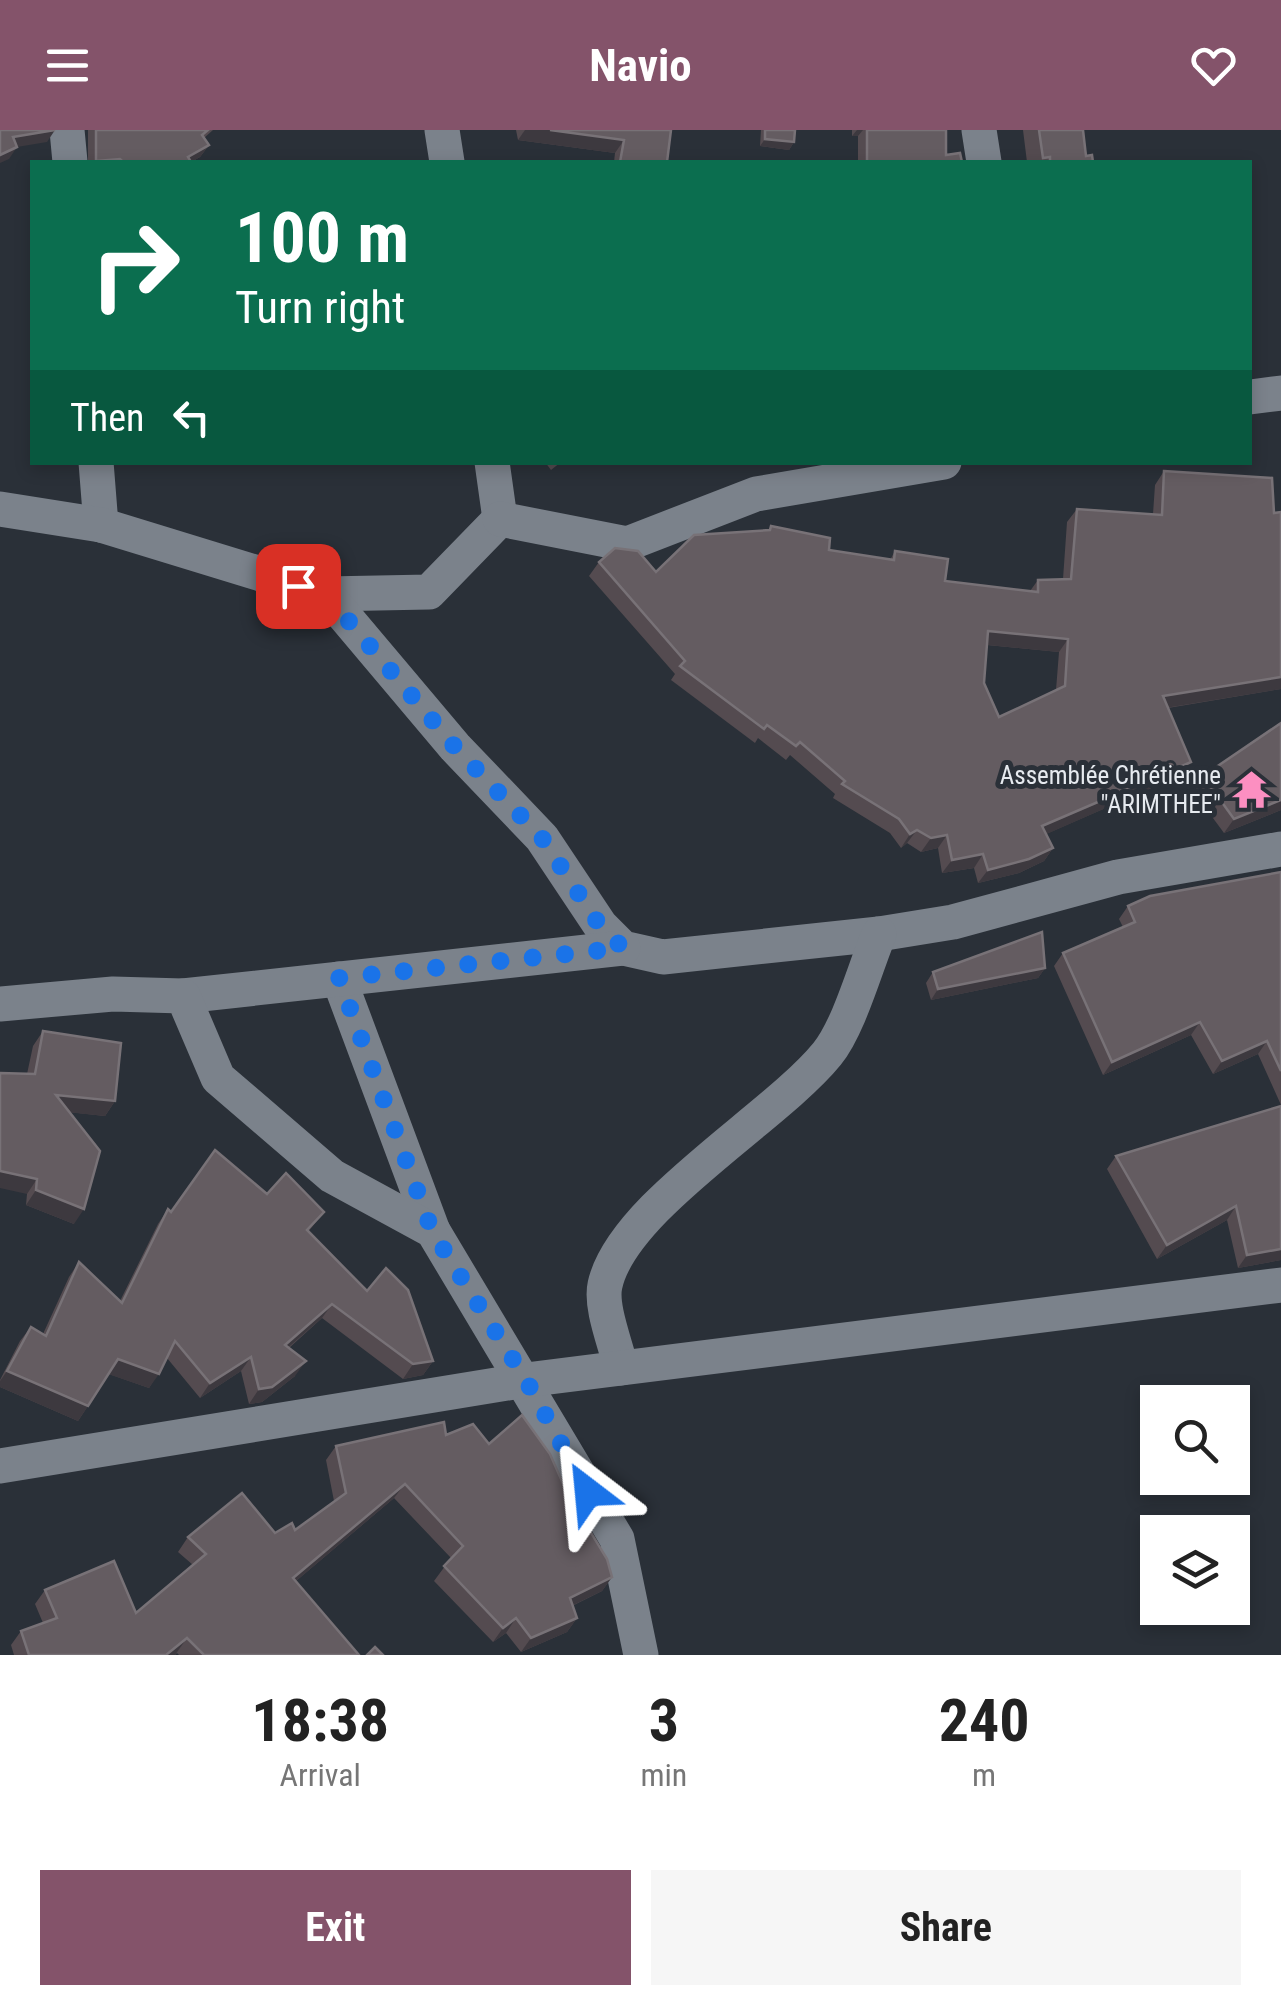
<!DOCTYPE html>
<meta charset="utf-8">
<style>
:root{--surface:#fff;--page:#f6f6f6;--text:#222;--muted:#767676;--accent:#84536a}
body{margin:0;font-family:"Roboto Condensed",sans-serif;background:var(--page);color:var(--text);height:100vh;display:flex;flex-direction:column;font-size:38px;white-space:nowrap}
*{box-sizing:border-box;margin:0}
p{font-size:32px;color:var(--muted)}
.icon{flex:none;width:55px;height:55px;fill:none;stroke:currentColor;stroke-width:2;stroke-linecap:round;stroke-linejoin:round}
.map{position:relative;height:1525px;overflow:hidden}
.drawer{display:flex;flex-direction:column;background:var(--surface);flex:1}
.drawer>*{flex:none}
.top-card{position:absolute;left:30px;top:30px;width:1222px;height:305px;border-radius:0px;box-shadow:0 5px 15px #0003;background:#0b6e4f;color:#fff;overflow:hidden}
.tools{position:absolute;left:1140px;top:1255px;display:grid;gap:20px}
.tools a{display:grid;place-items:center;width:110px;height:110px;border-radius:0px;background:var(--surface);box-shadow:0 5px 15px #0003;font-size:50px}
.pin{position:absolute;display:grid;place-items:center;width:85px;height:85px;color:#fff;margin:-42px;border-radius:20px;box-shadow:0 5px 15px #0006}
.me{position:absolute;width:110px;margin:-55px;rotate:331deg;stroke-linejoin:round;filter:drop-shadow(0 0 8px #0008)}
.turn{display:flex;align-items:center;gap:35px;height:210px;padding:0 40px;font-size:45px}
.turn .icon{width:130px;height:130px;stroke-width:2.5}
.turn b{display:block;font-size:70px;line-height:85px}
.then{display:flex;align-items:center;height:95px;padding:0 40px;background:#0003;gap:20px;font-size:38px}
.eta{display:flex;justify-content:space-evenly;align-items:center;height:170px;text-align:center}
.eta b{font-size:60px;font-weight:700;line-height:70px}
.cta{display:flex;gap:20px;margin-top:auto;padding:20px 40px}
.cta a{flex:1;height:115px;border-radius:0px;background:var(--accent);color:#fff;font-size:40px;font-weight:700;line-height:115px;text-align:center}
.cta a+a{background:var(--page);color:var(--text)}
header{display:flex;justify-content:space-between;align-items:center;height:130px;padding:0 40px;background:var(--accent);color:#fff;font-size:45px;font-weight:700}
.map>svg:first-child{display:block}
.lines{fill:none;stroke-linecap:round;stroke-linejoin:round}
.minor{stroke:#7b828b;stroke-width:35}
.wall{fill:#544b50;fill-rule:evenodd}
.shaded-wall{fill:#3d393f}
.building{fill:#645c61;stroke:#787277;stroke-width:2.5;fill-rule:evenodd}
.route{stroke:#1a73e8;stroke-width:18;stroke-dasharray:0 32.4}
.labels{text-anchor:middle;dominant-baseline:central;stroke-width:10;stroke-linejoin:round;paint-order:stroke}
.poi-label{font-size:25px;fill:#e6eaef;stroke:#2a3038;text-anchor:end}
</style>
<header><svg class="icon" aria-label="menu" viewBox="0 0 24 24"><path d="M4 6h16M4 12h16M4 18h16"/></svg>Navio<svg class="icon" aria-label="heart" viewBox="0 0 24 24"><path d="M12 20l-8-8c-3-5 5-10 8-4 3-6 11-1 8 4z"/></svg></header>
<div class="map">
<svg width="1281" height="1525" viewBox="0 0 1281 1525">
<rect width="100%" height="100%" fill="#2a3038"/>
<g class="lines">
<g class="minor">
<polyline points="67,0 70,32"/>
<polyline points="442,0 447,32"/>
<polyline points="979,0 984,32"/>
<polyline points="1250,267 1281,263"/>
<polyline points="96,332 101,395"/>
<polyline points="492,332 500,389"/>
<polyline points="0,379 101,395 326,464 429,462 500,389"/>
<polyline points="500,389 627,414 756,364 944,332"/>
<polyline points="326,464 455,617 542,708 600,795 623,818 663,827 879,804 953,792 1118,747 1281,719"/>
<polyline points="339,849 433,1101"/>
<polyline points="183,866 623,818"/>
<polyline points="0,874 113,864 183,866 218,948 332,1046 433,1101 617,1409 641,1525"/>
<path d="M621,1238C616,1215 600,1177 605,1155C622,1077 775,988 827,924C849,897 865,838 879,804"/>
<polyline points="0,1336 526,1250 1281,1155"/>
</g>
</g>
<g class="wall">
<polygon points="88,0 213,0 204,8 209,15 200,27 191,32 88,32"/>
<polygon points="516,0 671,0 667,32 614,32 615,23 518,10"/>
<polygon points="761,0 795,0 794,12 789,20 760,16"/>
<polygon points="852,0 946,0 946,25 962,32 858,32 858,6 852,6"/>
<polygon points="1023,0 1083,0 1086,26 1093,32 1027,32"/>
<polygon points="545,332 561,332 551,340"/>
<path d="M1164,341L1281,559L1168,578L1191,632L1181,645L1046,704L1053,718L1044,731L1019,743L978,753L974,738L942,743L938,718L921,722L907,713L901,718L890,703L833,668L835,664L790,625L786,630L758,608L755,613L671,550L675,544L589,446L599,432L656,442L768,400L771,396L829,420L890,430L895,421L945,451L1030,461L1038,450L1063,449L1067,392L1077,379L1153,384L1155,355ZM987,515L1059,522L1056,560L999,587L984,553Z"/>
<polygon points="1203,646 1281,680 1224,703 1193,661"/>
<polygon points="1281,742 1281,975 1258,924 1213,944 1191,905 1103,945 1054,836 1063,823 1123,797 1119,789 1128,776"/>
<polygon points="1045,838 1038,848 931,870 926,853 933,842"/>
<polygon points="43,901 115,971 105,986 69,982 74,1094 26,1075 27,1064 27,944 33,916"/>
<polygon points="1281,976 1281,1130 1238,1138 1227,1090 1157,1129 1107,1039 1116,1026"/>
<polygon points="267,1064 324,1082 308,1102 433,1231 423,1245 403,1249 322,1188 289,1218 295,1246 262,1272 249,1274 241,1241 200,1268 167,1228 149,1258 109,1244 78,1291 0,1257 0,1250 20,1211 31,1197 43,1204 69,1147 79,1132 120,1171 158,1094 168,1079 171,1082"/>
<polygon points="446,1305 489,1314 568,1365 612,1447 602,1461 572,1476 577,1488 567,1502 521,1522 506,1503 493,1512 434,1451 451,1428 394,1368 296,1451 359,1525 179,1525 177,1523 175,1525 14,1525 11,1515 21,1501 43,1493 35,1474 45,1460 136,1483 193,1435 178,1422 188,1407 275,1403 295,1400 334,1371 326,1330 336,1316"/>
</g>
<g class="shaded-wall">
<polygon points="55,0 47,12 17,17 9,29 0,33 0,25 13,7"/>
<polygon points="525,0 550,0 624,10 615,23 518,10"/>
<polygon points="857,0 863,0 858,6 852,6"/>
<polygon points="765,9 794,12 789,20 760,16"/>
<polygon points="209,15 200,27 191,32 188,27"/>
<polygon points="120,29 118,32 95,32 96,31"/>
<polygon points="988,501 1068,509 1059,522 978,514"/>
<polygon points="1281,547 1281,559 1153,580 1163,566"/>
<polygon points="1191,632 1181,645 1033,710 1042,696"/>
<polygon points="1281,670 1281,680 1224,703 1234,689"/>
<polygon points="917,700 907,713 901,718 910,704"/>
<polygon points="947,705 938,718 921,722 931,708"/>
<polygon points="1053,718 1044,731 1019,743 978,753 988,740"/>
<polygon points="983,724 974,738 942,743 952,730"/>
<polygon points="1045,838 1038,848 931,870 938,859"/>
<polygon points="1200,892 1191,905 1103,945 1112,932"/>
<polygon points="1267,911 1258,924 1213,944 1222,931"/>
<polygon points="56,965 115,971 105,986 46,980"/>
<polygon points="0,1041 37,1049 27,1064 0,1058"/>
<polygon points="36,1060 84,1079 74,1094 26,1075"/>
<polygon points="1236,1076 1227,1090 1157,1129 1167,1115"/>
<polygon points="1281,1119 1281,1130 1238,1138 1247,1125"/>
<polygon points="332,1174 322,1188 275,1229 285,1215"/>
<polygon points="251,1227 241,1241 200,1268 210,1253"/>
<polygon points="118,1229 159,1244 149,1258 108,1244"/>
<polygon points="306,1231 295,1246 262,1272 249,1274 259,1259"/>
<polygon points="433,1231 423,1245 403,1249 413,1234"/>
<polygon points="7,1241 88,1276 78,1291 0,1257 0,1251"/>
<polygon points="405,1354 394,1368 283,1462 293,1448"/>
<polygon points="612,1447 602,1461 559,1482 570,1468"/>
<polygon points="516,1488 506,1503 493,1512 503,1498"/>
<polygon points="577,1488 567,1502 521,1522 531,1508"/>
<polygon points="187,1508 175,1525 166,1525"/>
</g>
<g class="building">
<polygon points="0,0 55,0 13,7 17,17 0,25"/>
<polygon points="96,0 208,0 202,5 209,15 188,27 191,32 123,32 120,29 96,31"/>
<polygon points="550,0 671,0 667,32 620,32 624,10"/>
<polygon points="765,0 795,0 794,12 765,9"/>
<polygon points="867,0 946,0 946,25 960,23 962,32 867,32"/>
<polygon points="1039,0 1083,0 1086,26 1092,25 1093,32 1050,32 1050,27 1043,28"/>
<path d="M1164,341L1272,348L1274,383L1281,382V547L1163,566L1191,632L1042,696L1053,718L1029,729L988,740L983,724L952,730L947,705L931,708L917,700L910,704L899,689L842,654L845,651L800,612L796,616L767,595L764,599L680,536L685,531L599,432L615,418L638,421L656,442L694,405L770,400L771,396L830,408L829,420L894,430L895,421L948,429L945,451L1038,462V450L1071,449L1077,379L1162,385ZM988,501L1068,509L1065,556L999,587L984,553Z"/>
<polygon points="1281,593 1281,670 1234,689 1203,646"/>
<polygon points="1281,742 1281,941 1267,911 1222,931 1200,892 1112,932 1063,823 1135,792 1128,776 1150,766"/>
<polygon points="1042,802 1045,838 938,859 933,842"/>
<polygon points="43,901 121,913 115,971 56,965 100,1021 84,1079 36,1060 37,1049 0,1041 0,943 35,944"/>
<polygon points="1281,976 1281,1119 1247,1125 1236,1076 1167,1115 1116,1026"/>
<polygon points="215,1020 267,1064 286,1043 324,1082 307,1100 367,1161 386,1138 408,1160 433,1231 413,1234 332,1174 285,1215 306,1231 272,1257 259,1259 251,1227 210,1253 175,1211 159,1244 118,1229 88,1276 7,1241 31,1197 46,1206 79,1132 122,1173 168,1079 171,1082"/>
<polygon points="522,1285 550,1324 568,1365 607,1429 612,1447 570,1468 577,1488 531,1508 516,1488 503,1498 444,1436 463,1416 405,1354 293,1448 359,1525 204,1525 187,1508 166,1525 29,1525 21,1501 57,1488 45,1460 114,1431 136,1483 206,1424 188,1407 242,1363 275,1403 292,1393 295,1400 346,1363 336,1316 444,1292 446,1305 473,1294 489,1314"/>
<polygon points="375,1517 383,1525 367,1525"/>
</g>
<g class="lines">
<polyline class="route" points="298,456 326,464 455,617 542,708 600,796 623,818 339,848 432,1101 526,1250 588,1362"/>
</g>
<defs>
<symbol id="temple-bare" viewBox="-9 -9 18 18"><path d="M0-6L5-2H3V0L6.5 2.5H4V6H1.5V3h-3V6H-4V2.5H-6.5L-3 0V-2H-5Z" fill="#fc8fc1" stroke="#2a3038" stroke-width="2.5" paint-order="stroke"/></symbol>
</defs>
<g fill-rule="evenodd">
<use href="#temple-bare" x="1224" y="632" width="55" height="55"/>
</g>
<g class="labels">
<g class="poi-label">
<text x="1221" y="645">Assemblée Chrétienne<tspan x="1221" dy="29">"ARIMTHEE"</tspan></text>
</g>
</g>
</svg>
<div class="tools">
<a><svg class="icon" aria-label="search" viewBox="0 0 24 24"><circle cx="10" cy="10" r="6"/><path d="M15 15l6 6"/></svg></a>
<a><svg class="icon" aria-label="layers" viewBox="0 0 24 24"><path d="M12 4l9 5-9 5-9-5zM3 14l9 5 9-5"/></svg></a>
</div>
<div class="pin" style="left:298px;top:456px;background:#d93025"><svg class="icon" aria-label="arrive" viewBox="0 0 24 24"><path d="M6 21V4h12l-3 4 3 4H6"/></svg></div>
<svg class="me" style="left:588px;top:1362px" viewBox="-20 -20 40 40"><path d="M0-17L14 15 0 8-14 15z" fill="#1a73e8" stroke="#fff" stroke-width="4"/></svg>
<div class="top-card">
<div class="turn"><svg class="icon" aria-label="right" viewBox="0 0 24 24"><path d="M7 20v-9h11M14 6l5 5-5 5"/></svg><div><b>100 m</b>Turn right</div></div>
<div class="then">Then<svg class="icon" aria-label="left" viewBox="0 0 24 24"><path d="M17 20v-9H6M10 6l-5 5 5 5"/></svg></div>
</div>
</div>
<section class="drawer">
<div class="eta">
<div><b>18:38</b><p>Arrival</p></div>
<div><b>3</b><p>min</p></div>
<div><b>240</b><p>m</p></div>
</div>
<div class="cta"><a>Exit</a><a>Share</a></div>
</section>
